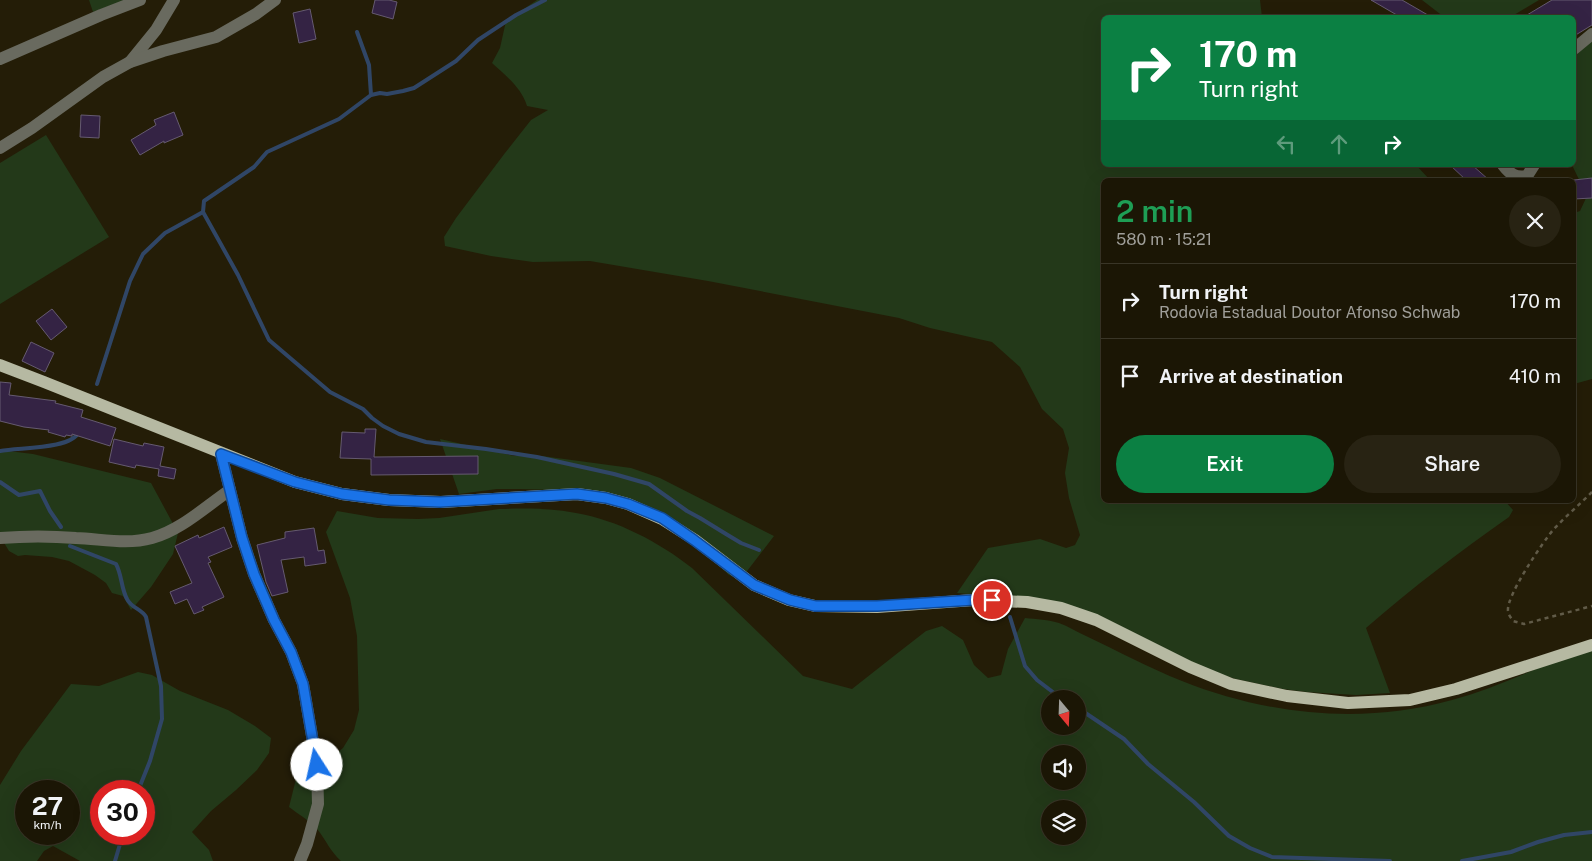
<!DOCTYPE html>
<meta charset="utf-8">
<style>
:root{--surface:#1b1605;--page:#282313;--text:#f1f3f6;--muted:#a09f9a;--line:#393527;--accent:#0b8043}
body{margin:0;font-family:"Public Sans",sans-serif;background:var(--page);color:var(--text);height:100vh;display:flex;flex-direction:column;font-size:19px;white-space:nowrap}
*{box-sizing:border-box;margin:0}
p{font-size:16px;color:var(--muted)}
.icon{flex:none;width:28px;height:28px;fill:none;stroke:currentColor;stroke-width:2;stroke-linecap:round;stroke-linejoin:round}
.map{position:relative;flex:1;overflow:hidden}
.side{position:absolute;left:1101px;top:178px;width:475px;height:325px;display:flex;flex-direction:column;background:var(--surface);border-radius:8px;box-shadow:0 5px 20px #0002,0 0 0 1px var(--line)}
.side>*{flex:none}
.hud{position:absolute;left:1101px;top:15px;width:475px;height:152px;border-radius:8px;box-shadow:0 5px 20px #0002,0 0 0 1px var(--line);background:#0b8043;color:#fff;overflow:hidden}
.needle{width:32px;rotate:161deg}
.tools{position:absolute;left:1041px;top:690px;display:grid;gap:10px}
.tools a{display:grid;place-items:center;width:45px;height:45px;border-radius:50%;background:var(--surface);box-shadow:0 5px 20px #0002,0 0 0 1px var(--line);font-size:25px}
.speed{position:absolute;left:15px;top:780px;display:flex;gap:10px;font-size:25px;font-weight:700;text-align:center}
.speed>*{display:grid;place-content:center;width:65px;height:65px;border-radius:50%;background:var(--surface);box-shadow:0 5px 20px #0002,0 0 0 1px var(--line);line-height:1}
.speed small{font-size:12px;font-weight:400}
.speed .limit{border:8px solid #d22;background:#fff;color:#111}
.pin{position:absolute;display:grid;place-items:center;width:42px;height:42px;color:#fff;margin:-21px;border:2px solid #fff;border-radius:50%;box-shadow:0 1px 5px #0007}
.me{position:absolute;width:55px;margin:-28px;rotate:350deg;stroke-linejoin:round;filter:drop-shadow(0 0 4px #0008)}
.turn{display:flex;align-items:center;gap:18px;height:105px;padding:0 15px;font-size:22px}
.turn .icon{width:65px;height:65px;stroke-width:2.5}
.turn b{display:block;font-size:35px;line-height:42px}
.lanes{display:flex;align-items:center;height:48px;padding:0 15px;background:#0003;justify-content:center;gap:25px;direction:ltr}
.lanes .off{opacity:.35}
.round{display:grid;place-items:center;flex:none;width:52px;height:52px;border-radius:26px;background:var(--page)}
.head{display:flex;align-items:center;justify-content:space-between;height:85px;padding:0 15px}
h1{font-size:30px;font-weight:600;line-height:38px;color:#1e9e55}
.action{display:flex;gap:10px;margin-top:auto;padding:10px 15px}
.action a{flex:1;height:58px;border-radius:30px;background:var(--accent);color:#fff;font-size:20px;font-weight:600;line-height:58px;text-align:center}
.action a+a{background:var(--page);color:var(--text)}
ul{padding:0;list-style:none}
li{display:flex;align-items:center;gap:15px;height:75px;padding:0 15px;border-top:1px solid var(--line)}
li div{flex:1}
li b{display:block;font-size:19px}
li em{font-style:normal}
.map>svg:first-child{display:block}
.green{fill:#233919;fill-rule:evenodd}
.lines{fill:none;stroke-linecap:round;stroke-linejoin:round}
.stream{stroke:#304666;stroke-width:4}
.building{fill:#342344;stroke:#655a70}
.path{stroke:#615b48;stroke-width:2.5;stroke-dasharray:4 4;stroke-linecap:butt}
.minor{stroke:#696a5f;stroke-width:12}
.major{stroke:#b6b9a2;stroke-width:12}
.route-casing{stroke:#114b97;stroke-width:12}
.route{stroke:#1a73e8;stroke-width:9}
</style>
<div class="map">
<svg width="1592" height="861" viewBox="0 0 1592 861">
<rect width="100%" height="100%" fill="#241d07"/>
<g class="green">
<polygon points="89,0 126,0 93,12"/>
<path d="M537,0H1260L1262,17L1104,18V165H1416L1430,180H1104V500H1504L1513,510L1509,517C1459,552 1412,588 1366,628L1390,693L1356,695L1307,692L1283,689L1236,679L1213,672L1125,632L1006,597L957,593L988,548L1040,539L1066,548L1075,545L1080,535L1069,498L1065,473L1069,448L1063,429L1042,409L1020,367L992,342L930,328L899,318L708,281L590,261L533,262L491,256L445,246L444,237L456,218L505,153L531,120L548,110L527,106C522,88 505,75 492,63L500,48L506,21Z"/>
<polygon points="1422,0 1539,0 1509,18 1444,17"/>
<polygon points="1592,34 1592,379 1574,384 1574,213 1580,211 1587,196 1572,165 1574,165 1574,53"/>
<polygon points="46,135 109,237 0,304 0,163"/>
<polygon points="440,439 514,456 542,456 631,468 660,478 774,536 741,579 729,575 719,566 690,541 639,512 557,490 519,489 497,489 459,494"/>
<polygon points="0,450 33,454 151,483 178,533 173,554 151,587 131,610 123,596 112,593 106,583 95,575 69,561 52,557 25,555 18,556 9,551 0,536"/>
<path d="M499,509C525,508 550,508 576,513C617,520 659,542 692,568L803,676L852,689L899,652L926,631L942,626L963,640L974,665L988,678L1001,675L1008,649L1025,618C1036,619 1049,620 1059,623C1068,626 1077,632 1086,636C1118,651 1149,668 1182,681C1267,715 1363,725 1452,700C1500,687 1546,664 1592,644V861H341C330,851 326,840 317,829C309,820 298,814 289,807L299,767L333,756L343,748L354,730L359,710L357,636L350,598L326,532L337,511L378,518L418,519L439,518ZM1050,699H1078V726H1050ZM1050,754H1078V781H1050ZM1050,809H1078V836H1050Z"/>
<path d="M138,672L152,675L180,691L228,710L255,726L271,738L269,753L257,770L236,790L211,811L192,832L209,850L213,861H80L53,846L44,851L37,861H0V785L21,751L71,684L99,686ZM26,791H69V834H26ZM101,791H144V834H101Z"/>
</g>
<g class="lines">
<g class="stream">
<polyline points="545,0 516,15 478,40 456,61 414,88 403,91 387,94 380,93 371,95 339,119 267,152 254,167 204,201 203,212 238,275 269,340 330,392 363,409 372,418 383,426 399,434 426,442 486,449 537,457 614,474 649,484 687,511 700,518 726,534 741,543 759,550"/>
<polyline points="357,32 369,65 371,95"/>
<polyline points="97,384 130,281 143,254 165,233 203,212"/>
<path d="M0,451C18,447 70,450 79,432"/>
<polyline points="0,482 19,495 40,491 50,511 61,527"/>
<path d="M70,546L116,564C122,575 121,588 127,599C131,608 142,609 146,617L161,686L162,719L150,761L138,791"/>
<polyline points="1010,617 1025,666 1037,680 1062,699"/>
<polyline points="1078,708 1124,739 1148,764 1194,802 1229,836 1250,848 1272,857 1390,861"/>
<polyline points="115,861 123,834"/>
<polyline points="1462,861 1511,852 1538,842 1564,835 1592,832"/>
</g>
</g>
<g class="building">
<polygon points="375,0 389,0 397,2 393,19 372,13"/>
<polygon points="1371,0 1402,0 1433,18 1402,18"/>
<polygon points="1552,0 1592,0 1592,25 1574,36 1574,18 1522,18"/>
<polygon points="310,9 316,39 299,43 293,13"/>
<polygon points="174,112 183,135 164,143 164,141 140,155 131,140 156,125 154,120"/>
<polygon points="81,115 100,116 99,138 80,137"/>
<polygon points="1450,165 1472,165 1489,180 1466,180"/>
<polygon points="1592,178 1592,198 1574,199 1574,180"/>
<polygon points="52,309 67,327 51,340 36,321"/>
<polygon points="31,342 54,353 45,372 22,361"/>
<polygon points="0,382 11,383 9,395 56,401 55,403 83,410 81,417 116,428 110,446 72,434 72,436 66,435 65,437 48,432 49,430 24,427 0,421"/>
<polygon points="365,429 376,429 374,457 478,456 478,474 371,475 371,459 340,458 342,432 365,433"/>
<polygon points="114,439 143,446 144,443 164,447 160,466 176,469 174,479 158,476 159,469 136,465 135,468 109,462"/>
<polygon points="224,527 232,547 208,557 211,562 208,563 224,597 202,607 204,610 194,614 187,599 175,604 170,592 192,583 175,546 198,535 199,538"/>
<polygon points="314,528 318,551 324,550 326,563 305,566 304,557 281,560 288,592 272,596 266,582 257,545 285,538 285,532"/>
</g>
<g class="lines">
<path class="path" d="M1592,492C1579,505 1565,517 1553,530C1543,542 1506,596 1508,611C1508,614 1511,618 1513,621L1524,624L1592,606"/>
<g class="minor">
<polyline points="1574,49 1592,34"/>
<polyline points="0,59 101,15 140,0"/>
<polyline points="130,62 156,30 174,0"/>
<polyline points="0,148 32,128 103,77 130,62 163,51 216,37 256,14 275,0"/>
<path d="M1503,165C1510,174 1515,178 1527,176L1534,165"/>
<polyline points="221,454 242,538 254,574 274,620 291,652 303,684 317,765 318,804 307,844 300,861"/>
<path d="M0,538C25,536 51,536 76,538C102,539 127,545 152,538C181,530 205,507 230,490"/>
</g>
<polyline class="major" points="0,365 44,382 295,482 342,494 389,500 441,502 577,494 606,498 628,504 662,519 695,540 754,585 789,600 815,606 877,607 974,600 1027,602 1061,608 1096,620 1190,667 1231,684 1287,696 1348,703 1410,700 1456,689 1592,645"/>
</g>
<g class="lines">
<defs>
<polyline id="route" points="317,765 303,684 291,652 274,620 254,574 242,538 221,454 295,482 342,494 389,500 440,502 577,494 606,498 628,504 662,518 694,540 754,585 790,600 815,606 877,606 974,600 992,600"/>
</defs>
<use href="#route" class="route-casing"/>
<use href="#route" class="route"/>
</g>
</svg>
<div class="tools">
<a><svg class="needle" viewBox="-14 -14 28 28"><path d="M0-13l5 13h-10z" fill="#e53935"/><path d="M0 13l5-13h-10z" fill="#a09f9a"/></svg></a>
<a><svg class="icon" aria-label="sound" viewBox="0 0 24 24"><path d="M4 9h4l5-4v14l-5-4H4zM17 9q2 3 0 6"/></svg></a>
<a><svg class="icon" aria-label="layers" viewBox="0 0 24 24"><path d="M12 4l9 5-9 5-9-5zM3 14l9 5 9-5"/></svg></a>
</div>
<div class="speed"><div>27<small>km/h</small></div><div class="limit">30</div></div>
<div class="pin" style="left:992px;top:600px;background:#d93025"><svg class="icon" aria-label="arrive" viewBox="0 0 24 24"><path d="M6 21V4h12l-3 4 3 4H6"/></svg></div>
<svg class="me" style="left:317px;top:765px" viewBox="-20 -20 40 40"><circle r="19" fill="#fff"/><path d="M0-13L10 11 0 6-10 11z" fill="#1a73e8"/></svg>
<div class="hud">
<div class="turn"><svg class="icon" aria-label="right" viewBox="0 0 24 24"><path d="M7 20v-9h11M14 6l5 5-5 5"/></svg><div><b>170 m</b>Turn right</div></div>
<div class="lanes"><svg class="icon off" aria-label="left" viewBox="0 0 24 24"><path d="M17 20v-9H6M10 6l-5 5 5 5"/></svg><svg class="icon off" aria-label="ahead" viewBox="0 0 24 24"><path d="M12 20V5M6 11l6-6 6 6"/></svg><svg class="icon" aria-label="right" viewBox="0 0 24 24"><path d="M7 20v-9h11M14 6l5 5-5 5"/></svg></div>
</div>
<section class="side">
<div class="head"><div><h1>2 min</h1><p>580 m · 15:21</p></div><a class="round"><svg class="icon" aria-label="close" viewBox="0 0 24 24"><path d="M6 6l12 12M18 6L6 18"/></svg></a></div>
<ul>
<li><svg class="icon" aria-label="right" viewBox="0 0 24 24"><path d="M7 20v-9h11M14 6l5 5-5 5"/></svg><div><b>Turn right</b><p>Rodovia Estadual Doutor Afonso Schwab</p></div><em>170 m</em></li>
<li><svg class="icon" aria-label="arrive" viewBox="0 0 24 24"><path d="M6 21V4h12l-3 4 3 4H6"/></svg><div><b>Arrive at destination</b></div><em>410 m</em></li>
</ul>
<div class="action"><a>Exit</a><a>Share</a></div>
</section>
</div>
